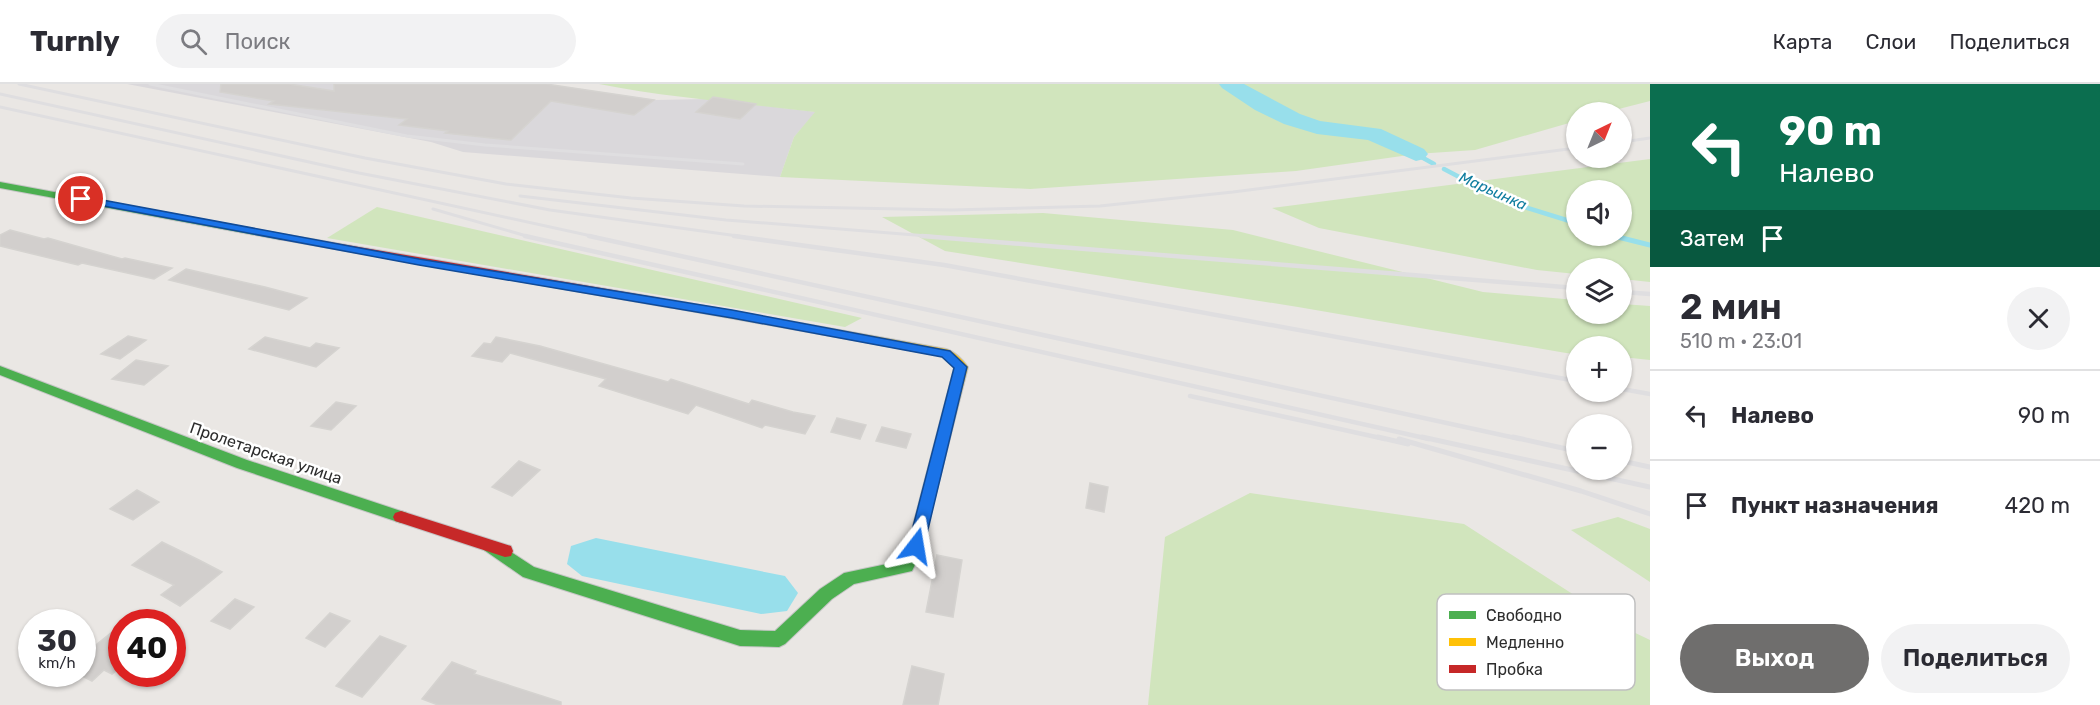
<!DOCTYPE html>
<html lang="ru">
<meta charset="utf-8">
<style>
:root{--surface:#fff;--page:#f2f2f3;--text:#2b2b33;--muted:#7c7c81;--line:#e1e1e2;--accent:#6f6e6d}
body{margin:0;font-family:Rubik,sans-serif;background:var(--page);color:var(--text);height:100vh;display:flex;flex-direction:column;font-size:22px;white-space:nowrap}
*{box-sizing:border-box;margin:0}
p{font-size:20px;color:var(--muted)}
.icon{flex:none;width:33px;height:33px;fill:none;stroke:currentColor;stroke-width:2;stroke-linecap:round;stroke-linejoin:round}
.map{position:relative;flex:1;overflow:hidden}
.side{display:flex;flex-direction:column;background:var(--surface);width:450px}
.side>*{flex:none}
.hud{background:#0b6e4f;color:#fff;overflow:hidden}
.needle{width:39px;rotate:43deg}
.buttons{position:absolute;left:1566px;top:18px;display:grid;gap:12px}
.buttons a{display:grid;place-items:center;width:66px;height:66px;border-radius:50%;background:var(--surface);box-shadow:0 2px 4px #0004;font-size:30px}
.speed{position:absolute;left:18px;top:525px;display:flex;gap:12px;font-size:30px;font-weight:700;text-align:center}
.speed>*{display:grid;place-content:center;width:78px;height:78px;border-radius:50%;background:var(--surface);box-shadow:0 2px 4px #0004;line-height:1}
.speed small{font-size:15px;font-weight:400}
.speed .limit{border:9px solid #d22;background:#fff;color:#111}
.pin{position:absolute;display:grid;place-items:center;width:51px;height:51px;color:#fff;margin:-26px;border:3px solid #fff;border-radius:50%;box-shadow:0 2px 6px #0007}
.me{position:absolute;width:66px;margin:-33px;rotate:14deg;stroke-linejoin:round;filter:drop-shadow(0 0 4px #0008)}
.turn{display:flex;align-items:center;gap:21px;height:126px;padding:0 30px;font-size:27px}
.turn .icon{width:78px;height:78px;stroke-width:2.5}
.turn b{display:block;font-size:42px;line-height:51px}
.then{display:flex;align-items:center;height:57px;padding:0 30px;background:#0003;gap:12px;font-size:22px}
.round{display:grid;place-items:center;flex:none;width:63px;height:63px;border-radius:32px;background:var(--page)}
.summary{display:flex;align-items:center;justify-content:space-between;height:102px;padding:0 30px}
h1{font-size:36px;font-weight:600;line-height:45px}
.action{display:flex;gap:12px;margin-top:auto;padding:12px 30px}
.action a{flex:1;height:69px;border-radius:36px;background:var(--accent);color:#fff;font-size:24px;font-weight:600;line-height:69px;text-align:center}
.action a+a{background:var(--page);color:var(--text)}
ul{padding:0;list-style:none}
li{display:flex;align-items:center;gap:18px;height:90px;padding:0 30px;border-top:2px solid var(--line)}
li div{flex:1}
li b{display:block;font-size:22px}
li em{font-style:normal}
header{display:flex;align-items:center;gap:36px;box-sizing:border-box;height:84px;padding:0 30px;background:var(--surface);border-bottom:2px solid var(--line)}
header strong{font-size:28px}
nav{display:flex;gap:33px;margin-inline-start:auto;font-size:21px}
.search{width:420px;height:54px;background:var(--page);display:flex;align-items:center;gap:15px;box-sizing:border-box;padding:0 21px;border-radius:33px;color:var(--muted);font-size:22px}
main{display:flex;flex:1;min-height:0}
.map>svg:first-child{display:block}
.industrial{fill:#dad8db}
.green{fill:#d1e5bd;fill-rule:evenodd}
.water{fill:#98dfeb}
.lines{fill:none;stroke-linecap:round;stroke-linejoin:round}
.stream-far1{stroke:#98dfeb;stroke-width:4.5}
.stream{stroke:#98dfeb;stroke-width:5}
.river{fill:#98dfeb;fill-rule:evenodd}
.building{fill:#d2cfcd;stroke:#d5d3d0;stroke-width:1.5}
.fast-casing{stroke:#c6c6c6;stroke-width:2}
.slow-casing{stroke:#c6c6c6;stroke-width:2}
.jam-casing{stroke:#c6c6c6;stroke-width:2}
.fast{fill:#4caf50;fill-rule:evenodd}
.slow{fill:#ffc107;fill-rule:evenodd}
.jam{fill:#c62828;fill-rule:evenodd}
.rail-far2{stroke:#dfdee0;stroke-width:3}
.rail-far1{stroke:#dfdee0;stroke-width:4.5}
.rail{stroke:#dfdee0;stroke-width:5}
.route{fill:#1a73e8;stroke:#114b97;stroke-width:1.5}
.labels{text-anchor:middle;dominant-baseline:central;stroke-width:5;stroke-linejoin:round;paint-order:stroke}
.far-water-label{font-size:15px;font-style:italic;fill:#0f7d9f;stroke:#fff}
.street-label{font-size:16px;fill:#2d2d2d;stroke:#fff}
.key{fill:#fff;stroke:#c0c0c0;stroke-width:1.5}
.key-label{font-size:16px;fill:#2d2d2d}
</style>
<header>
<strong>Turnly</strong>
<div class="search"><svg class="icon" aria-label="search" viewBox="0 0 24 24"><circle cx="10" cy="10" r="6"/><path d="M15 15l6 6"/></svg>Поиск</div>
<nav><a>Карта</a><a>Слои</a><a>Поделиться</a></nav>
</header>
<main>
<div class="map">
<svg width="1650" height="621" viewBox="0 0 1650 621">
<rect width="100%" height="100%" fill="#eae7e4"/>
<polygon class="industrial" points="127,0 547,0 656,16 707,15 816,28 794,53 780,93 463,68 431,58"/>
<g class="green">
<path d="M599,0H1650V17L1607,28H1576V37L1475,66L1416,70L1296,87L1030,105L780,93L794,53L815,28C743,19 670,14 599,0Z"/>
<path d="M1650,75V198L1622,195V184H1576V190L1537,186L1319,144L1272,124ZM1622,106V152H1576V106Z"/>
<polygon points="377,123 862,234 845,243 327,154"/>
<polygon points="1043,129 1233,146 1483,208 1576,216 1576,230 1622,230 1622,220 1650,222 1650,276 1622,273 1622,262 1576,262 1576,270 1566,269 1298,223 945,167 882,133"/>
<polygon points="1250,409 1464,440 1627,545 1650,556 1650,621 1148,621 1165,453"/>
<polygon points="1618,433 1650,445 1650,498 1571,446"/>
</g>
<polygon class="water" points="596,454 785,492 798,509 787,527 761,530 582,492 567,480 571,462"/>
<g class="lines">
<g class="stream-far1">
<polyline points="1416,70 1434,80"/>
<polyline points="1444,85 1505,117 1576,139"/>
<polyline points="1614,152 1619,153"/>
</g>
<polyline class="stream" points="1614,152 1650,161"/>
<polygon class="river" points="1219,0 1244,0 1300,30 1320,37 1381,45 1424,65 1428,70 1424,75 1416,77 1368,56 1317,50 1284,40 1255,26 1222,4"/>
</g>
<g class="building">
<polygon points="221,0 289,0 334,7 334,0 546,0 654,16 634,31 551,17 511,56 445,49 448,47 399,41 407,35 269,20 274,17 220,8"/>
<polygon points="713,13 756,20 740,35 696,28"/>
<polygon points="10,146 44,155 48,154 122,175 125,174 172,184 154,195 82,179 78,181 0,162 0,151"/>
<polygon points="186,185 265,203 307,214 289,226 169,196"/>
<polygon points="128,252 146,256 120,275 101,270"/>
<polygon points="265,253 310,264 316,259 339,264 316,283 249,265"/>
<polygon points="496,253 540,262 668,298 671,295 749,320 752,316 793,328 815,332 805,350 765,341 762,344 696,321 688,330 599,302 606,295 510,269 502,278 472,272 484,259 491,260"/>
<polygon points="136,276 168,282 144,301 112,295"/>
<polygon points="336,318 356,322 331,346 311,342"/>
<polygon points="837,334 866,341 860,355 831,348"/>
<polygon points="882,343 911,350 906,364 876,357"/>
<polygon points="519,377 540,386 512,412 492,403"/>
<polygon points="1090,399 1108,403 1104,428 1086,424"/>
<polygon points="137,406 159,418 133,436 110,425"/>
<polygon points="162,458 199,476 222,488 180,522 161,511 174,501 132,481"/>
<polygon points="937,471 962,476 953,533 926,528"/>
<polygon points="235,515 254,523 230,545 211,537"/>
<polygon points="330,529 350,537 325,563 306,554"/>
<polygon points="122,540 122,582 112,590 104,586 92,597 82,592 82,572"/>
<polygon points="380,552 406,562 362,613 336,602"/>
<polygon points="452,578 476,587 474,590 561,618 561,621 438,621 422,615"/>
<polygon points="912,582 944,590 938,621 903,621"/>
</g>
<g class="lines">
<defs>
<g id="fast">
<polygon points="0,98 282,150 287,153 282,156 0,104"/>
<polygon points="0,282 247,376 407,429 409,433 407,437 401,439 237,384 0,291"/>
<polygon points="919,443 925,445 927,449 924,462 912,487 854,500 832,515 785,560 779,563 740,562 523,493 484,466 482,462 484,458 490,456 496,458 534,483 740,546 775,547 820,505 844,489 901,477 913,445"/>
</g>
<path id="slow" d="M672,216L946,265C954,267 963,276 968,283L925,453L919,455L913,453L911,449L954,284L942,272L668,223L666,220L668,217Z"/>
<g id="jam">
<polygon points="282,150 672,216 678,220 672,224 278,155 278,151"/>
<polygon points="401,427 511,462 513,467 511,472 505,473 395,437 393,433 395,429"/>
</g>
</defs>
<use href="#fast" class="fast-casing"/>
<use href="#slow" class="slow-casing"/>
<use href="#jam" class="jam-casing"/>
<use href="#fast" class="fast"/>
<use href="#slow" class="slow"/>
<use href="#jam" class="jam"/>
<g class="rail-far2">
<polyline points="19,0 365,74 506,100 631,114 744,122 952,126 1100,122 1233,108 1576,64"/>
<polyline points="150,0 407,52 485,61 743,80"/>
<polyline points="0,10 359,89 550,126 745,153"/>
<polyline points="0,23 596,153"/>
<polyline points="1622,58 1650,54"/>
<polyline points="520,112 726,136 940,153"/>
<polyline points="433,125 530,153"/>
</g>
<g class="rail-far1">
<polyline points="525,152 1429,355"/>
<polyline points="589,152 1520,355"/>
<polyline points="734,152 944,181 1576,297"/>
<polyline points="922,152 1576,204"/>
<polyline points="1622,208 1650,210"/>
<polyline points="1622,305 1650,310"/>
<polyline points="1190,312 1385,355"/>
</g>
<g class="rail">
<polyline points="1378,353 1408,360"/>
<polyline points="1422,353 1650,403"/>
<polyline points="1513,353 1576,367"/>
<polyline points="1399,355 1581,407 1650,430"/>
<polyline points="1622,377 1650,383"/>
</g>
</g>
<polygon class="route" points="81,112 419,175 732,226 950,267 967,283 924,462 922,467 916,469 910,467 908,462 954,284 942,273 732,234 419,181 77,117 75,115"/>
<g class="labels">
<g class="far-water-label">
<text transform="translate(1493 107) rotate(24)">Марьинка</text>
</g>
<g class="street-label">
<text transform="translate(266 369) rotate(19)">Пролетарская улица</text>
</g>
</g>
<rect x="1437" y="510" width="198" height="96" rx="9" class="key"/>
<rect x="1449" y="527" width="27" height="8" fill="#4caf50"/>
<rect x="1449" y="554" width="27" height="8" fill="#ffc107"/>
<rect x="1449" y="581" width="27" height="8" fill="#c62828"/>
<g class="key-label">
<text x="1486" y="537">Свободно</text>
<text x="1486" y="564">Медленно</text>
<text x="1486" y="591">Пробка</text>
</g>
</svg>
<div class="buttons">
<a><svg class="needle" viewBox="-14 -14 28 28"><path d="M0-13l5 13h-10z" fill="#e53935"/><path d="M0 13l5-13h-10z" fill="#7c7c81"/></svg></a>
<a><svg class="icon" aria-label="sound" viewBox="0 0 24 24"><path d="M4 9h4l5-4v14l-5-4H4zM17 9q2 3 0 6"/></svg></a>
<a><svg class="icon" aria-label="layers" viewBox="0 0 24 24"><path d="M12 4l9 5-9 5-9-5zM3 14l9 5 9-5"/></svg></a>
<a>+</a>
<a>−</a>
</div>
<div class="speed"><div>30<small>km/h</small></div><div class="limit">40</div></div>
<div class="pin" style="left:81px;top:115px;background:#d93025"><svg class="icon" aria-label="arrive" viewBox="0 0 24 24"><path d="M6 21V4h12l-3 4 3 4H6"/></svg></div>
<svg class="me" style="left:916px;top:462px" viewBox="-20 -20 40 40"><path d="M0-17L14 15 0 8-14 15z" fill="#1a73e8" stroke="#fff" stroke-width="4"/></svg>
</div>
<section class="side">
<div class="hud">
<div class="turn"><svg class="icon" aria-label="left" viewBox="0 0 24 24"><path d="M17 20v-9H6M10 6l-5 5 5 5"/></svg><div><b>90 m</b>Налево</div></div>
<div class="then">Затем<svg class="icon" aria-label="arrive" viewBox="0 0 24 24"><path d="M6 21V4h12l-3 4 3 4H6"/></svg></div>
</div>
<div class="summary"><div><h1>2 мин</h1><p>510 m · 23:01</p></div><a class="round"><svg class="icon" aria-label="close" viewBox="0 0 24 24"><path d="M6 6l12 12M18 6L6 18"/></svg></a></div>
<ul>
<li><svg class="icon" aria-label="left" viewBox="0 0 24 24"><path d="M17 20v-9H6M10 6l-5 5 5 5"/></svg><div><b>Налево</b></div><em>90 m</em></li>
<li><svg class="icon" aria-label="arrive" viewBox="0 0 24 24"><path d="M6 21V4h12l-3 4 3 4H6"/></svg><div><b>Пункт назначения</b></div><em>420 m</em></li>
</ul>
<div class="action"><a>Выход</a><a>Поделиться</a></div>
</section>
</main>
